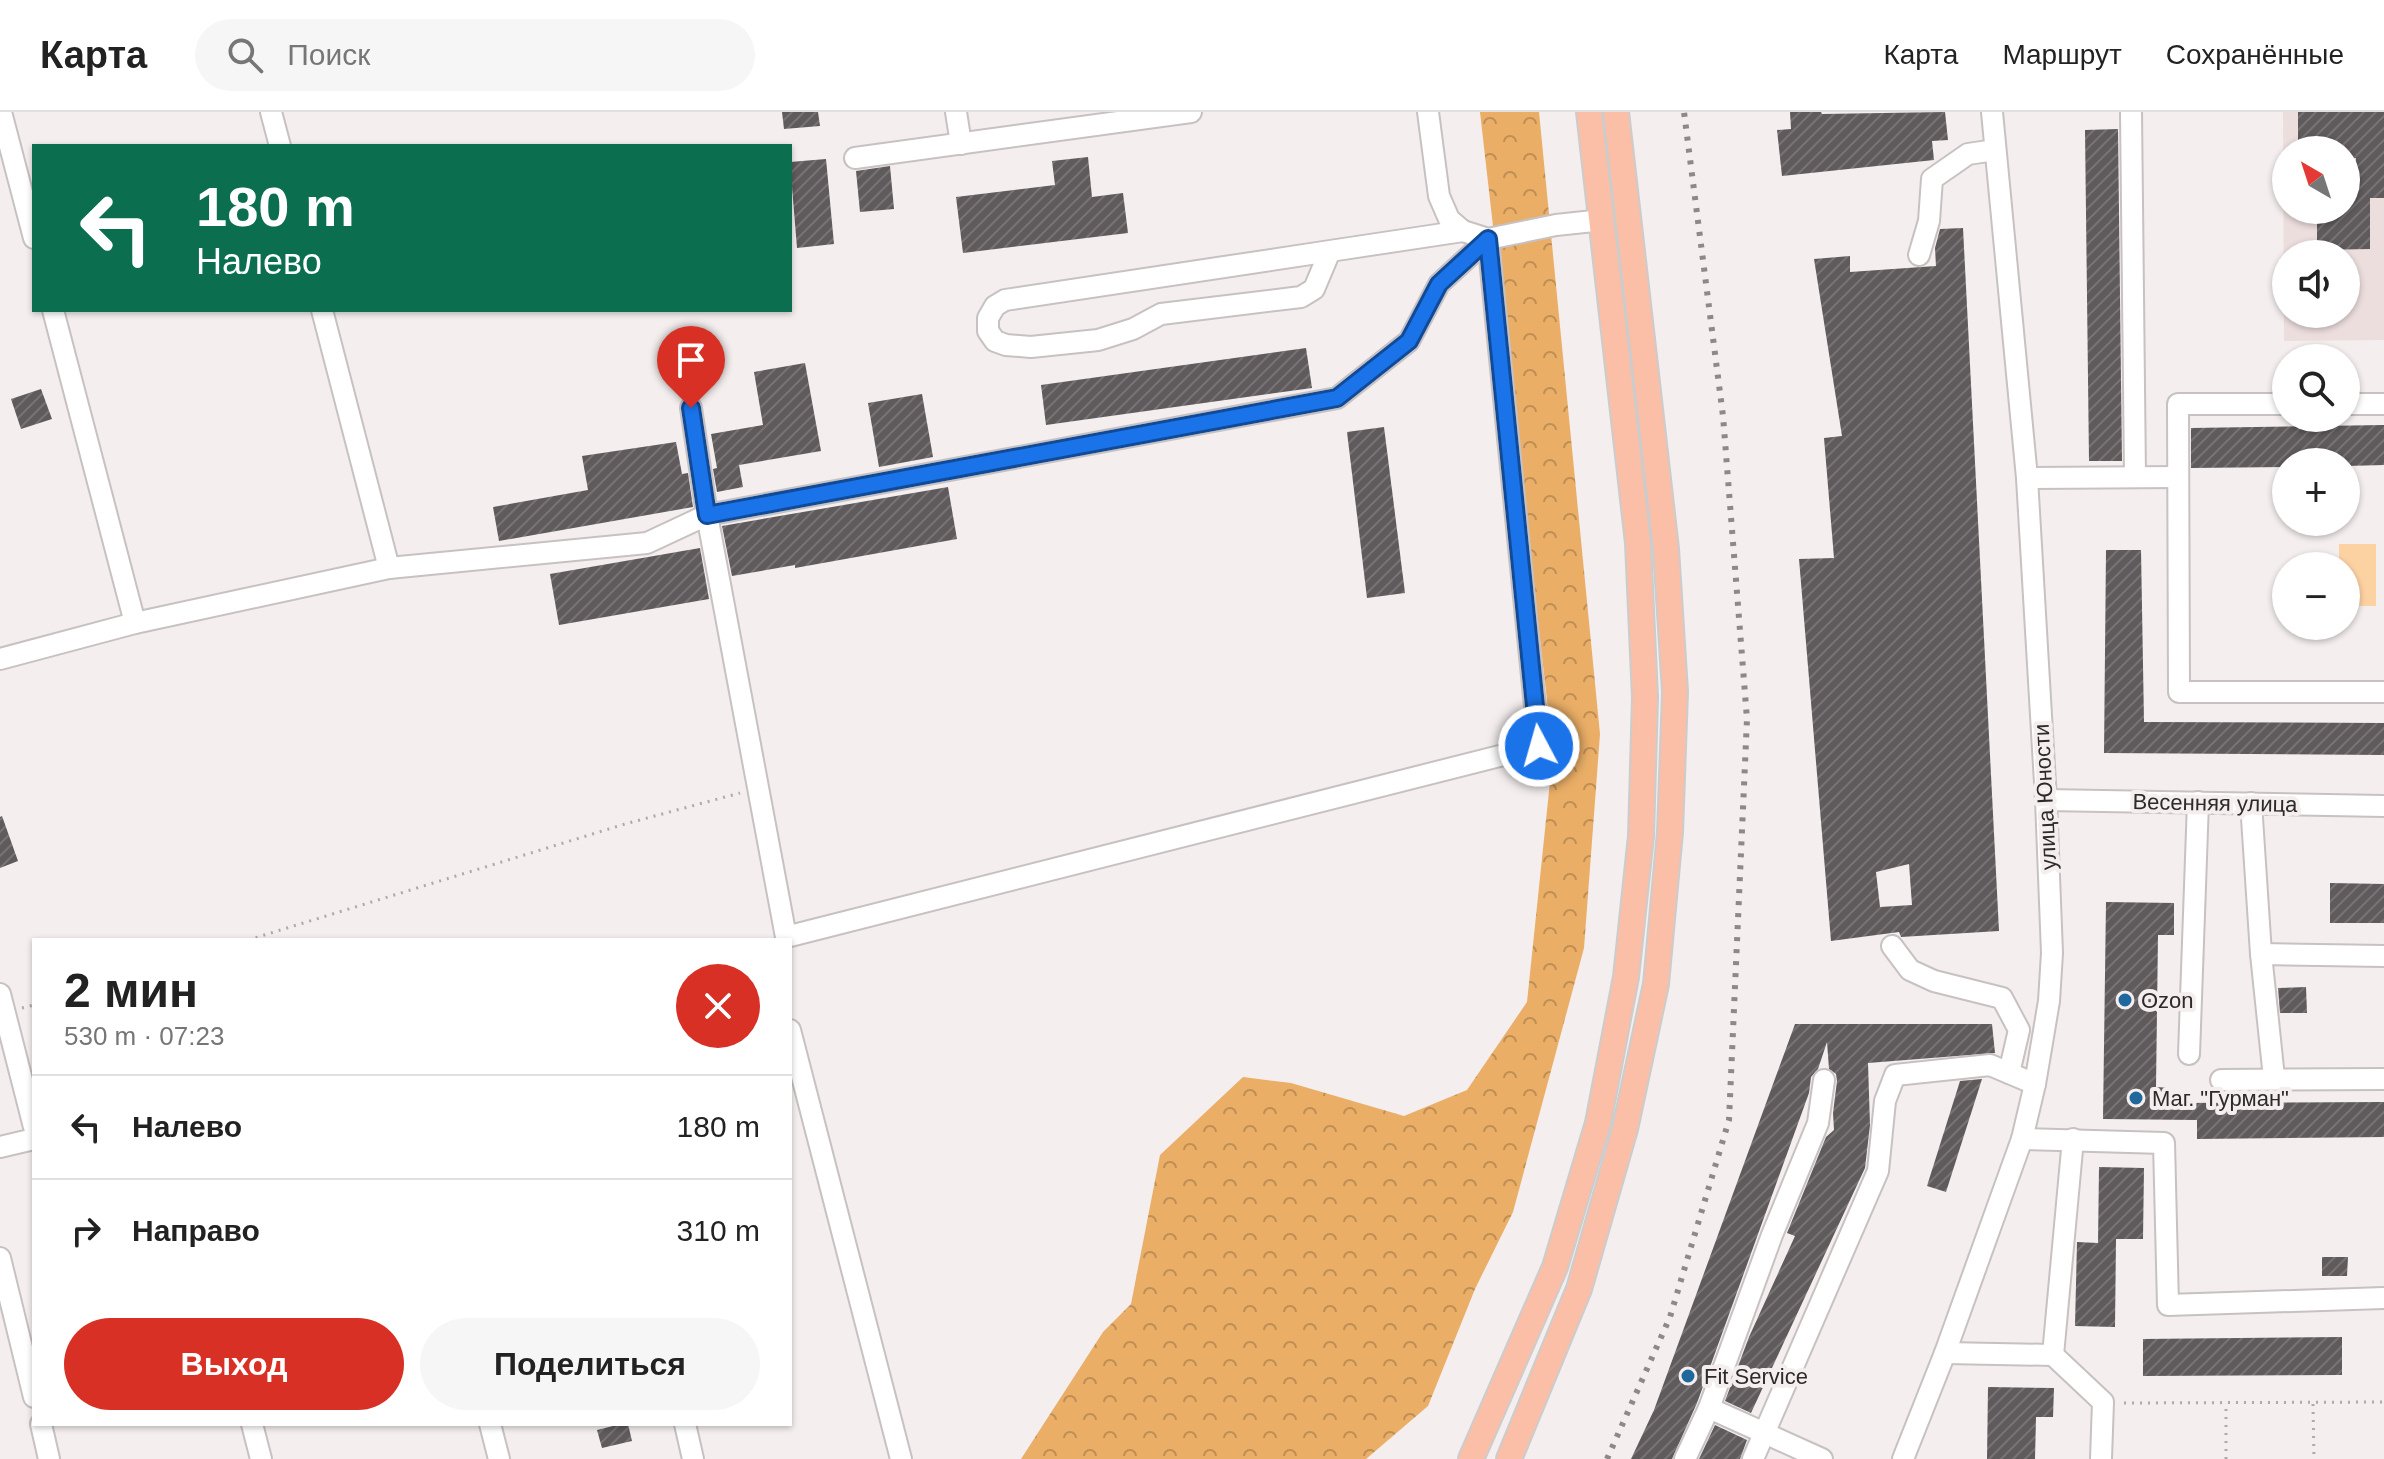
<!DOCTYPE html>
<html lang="ru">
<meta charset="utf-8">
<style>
:root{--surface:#fff;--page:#f6f6f6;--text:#222;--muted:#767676;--line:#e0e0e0;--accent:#d93025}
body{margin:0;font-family:Arial,sans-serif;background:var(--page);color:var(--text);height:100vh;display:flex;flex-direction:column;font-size:30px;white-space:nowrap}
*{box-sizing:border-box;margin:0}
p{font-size:26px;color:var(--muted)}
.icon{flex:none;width:44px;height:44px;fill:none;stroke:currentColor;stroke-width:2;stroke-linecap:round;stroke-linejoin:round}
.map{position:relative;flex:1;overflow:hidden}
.panel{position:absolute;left:32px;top:826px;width:760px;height:488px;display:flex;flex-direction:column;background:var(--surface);border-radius:0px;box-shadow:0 2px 6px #0004}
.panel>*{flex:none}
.guide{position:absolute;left:32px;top:32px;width:760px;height:168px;border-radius:0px;box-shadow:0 2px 6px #0004;background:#0b6e4f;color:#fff;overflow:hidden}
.needle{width:52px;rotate:321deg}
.tools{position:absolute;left:2272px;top:24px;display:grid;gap:16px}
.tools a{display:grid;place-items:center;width:88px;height:88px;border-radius:50%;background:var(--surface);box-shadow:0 2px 6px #0004;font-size:40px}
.pin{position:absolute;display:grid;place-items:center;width:68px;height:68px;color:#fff;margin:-82px -34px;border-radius:50% 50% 50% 0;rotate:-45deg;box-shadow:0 0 8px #0007}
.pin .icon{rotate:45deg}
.me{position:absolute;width:88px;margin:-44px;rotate:354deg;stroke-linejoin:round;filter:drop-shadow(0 0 6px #0008)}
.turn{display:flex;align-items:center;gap:28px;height:168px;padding:0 32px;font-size:36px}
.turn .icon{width:104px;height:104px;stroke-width:2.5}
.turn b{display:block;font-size:56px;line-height:68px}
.round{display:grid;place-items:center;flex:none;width:84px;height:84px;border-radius:42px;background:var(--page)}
.headline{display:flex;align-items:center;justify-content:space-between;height:136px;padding:0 32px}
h1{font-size:48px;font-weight:800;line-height:60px}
.cta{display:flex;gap:16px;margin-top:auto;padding:16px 32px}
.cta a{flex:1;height:92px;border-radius:48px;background:var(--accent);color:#fff;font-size:32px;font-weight:800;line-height:92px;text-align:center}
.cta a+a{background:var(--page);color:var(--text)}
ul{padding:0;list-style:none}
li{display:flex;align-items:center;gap:24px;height:104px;padding:0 32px;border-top:2px solid var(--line)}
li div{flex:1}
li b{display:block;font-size:30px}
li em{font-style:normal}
header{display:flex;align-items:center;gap:48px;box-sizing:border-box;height:112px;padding:0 40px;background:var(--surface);border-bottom:2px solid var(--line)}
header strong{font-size:38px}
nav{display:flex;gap:44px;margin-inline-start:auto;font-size:28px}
.search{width:560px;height:72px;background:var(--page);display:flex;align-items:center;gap:20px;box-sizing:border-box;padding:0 28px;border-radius:44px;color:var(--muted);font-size:30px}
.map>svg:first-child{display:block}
.built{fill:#eddede;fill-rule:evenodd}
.forest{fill:url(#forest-crowns)}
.park{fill:#fdd2a3}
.building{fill:url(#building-hatch);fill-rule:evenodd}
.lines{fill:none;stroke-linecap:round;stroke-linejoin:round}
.minor-casing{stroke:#c8c1c1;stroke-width:24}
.major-casing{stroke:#ccc;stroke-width:28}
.path{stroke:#aeaaaa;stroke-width:3;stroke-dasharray:2 6;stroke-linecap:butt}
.minor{stroke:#fff;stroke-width:20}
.major{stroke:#fbbfa7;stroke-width:24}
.rail{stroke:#8d8989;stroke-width:6;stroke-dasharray:4 8;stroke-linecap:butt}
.route-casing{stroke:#114b97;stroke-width:20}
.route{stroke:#1a73e8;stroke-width:14}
.poi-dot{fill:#20689c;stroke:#f4eeee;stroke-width:3}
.labels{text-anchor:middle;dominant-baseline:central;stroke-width:8;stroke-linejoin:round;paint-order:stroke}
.street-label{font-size:22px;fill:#2c2a2a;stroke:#f4eeee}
.poi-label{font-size:22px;fill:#2c2a2a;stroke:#f4eeee;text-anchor:start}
</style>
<header>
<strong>Карта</strong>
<div class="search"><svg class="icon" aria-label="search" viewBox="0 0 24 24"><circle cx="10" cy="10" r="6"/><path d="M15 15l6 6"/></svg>Поиск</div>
<nav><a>Карта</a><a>Маршрут</a><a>Сохранённые</a></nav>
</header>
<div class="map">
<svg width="2384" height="1347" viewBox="0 0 2384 1347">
<defs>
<pattern id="forest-crowns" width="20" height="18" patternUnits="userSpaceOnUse" patternTransform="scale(2)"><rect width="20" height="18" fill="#eaae66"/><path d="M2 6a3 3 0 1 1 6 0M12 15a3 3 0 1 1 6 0" fill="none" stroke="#be8e54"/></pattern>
<pattern id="building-hatch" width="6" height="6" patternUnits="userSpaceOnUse" patternTransform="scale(2)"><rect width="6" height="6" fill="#5f5a5c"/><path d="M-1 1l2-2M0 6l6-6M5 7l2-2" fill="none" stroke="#777375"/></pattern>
</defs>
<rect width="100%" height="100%" fill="#f4eeee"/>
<path class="built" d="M2283,0H2384V228L2284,229ZM2286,38H2346V98H2286ZM2286,142H2346V202H2286Z"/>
<polygon class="forest" points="1480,0 1539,0 1600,622 1584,836 1513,1100 1475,1177 1428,1294 1366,1347 1021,1347 1103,1220 1131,1192 1160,1043 1243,965 1291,971 1404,1004 1467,978 1527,890 1553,641"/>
<polygon class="park" points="2339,432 2376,432 2376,494 2346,494 2346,454 2339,454"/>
<g class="building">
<polygon points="782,0 818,0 820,14 784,17"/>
<polygon points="1790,0 1821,0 1822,2 1945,0 1948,28 1932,29 1934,48 1782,64 1777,18 1791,17"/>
<polygon points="2298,0 2384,0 2384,86 2370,86 2370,137 2317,138 2317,98 2346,98 2346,81 2357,81 2356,46 2346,46 2346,38 2298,38"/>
<polygon points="2118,17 2122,349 2089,349 2085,18"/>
<polygon points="1088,45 1092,85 1123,81 1128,121 963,141 956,85 1055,73 1052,49"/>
<polygon points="826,47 834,132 797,136 790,50"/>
<polygon points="890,54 894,97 860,100 856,59"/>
<path d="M1963,116L1999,819L1901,825L1899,820L1831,829L1799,447L1834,446L1824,326L1842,324L1814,147L1850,144V160L1936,154L1935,136L1940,117ZM1909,752L1912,793L1880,795L1876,760Z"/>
<polygon points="1306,236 1312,276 1046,313 1041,273"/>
<polygon points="805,251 821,339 739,353 743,375 717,380 713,357 717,356 711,322 763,313 754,260"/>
<polygon points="41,277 52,307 21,317 11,287"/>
<polygon points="922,282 933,345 879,355 868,291"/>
<polygon points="2384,313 2384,353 2346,354 2346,350 2286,350 2286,355 2191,356 2191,316"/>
<polygon points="1384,315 1405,481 1367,486 1347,320"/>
<polygon points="676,330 682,362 688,361 693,395 499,429 493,395 588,378 582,344"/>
<polygon points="948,375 957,427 795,456 795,453 732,464 722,414"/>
<polygon points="700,436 709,487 559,513 550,462"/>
<polygon points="2106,438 2141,438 2144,610 2384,611 2384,643 2104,641"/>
<polygon points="2,704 18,749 0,756 0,705"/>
<polygon points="2330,771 2384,772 2384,811 2330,811"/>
<polygon points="2106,790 2174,791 2174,823 2158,823 2156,975 2171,976 2171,991 2384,990 2384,1025 2197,1027 2197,1008 2103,1007"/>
<polygon points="2306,875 2307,901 2280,901 2278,876"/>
<polygon points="1795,912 1992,912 1995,941 1868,951 1870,1013 1865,1056 1751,1301 1725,1289 1749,1225 1795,1124 1787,1121 1826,1025 1834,1018 1833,1001 1837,969 1836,962 1829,957 1827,930 1818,957 1811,965 1809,981 1697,1291 1672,1347 1631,1347 1654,1298"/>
<polygon points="1982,967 1946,1080 1927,1074 1960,969"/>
<polygon points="2099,1055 2144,1056 2143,1127 2116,1127 2115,1215 2075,1214 2077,1130 2098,1131"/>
<polygon points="2322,1145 2348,1145 2347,1164 2322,1164"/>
<polygon points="2342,1225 2342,1263 2143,1264 2143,1227"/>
<polygon points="1988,1275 2054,1276 2053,1305 2036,1305 2035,1347 1987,1347"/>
<polygon points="621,1312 628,1312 632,1329 602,1336 597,1318"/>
<polygon points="1715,1313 1747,1328 1740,1347 1699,1347"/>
</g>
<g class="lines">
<defs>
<g id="minor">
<polyline points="1,0 34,126"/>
<polyline points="271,0 280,34"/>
<polyline points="956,0 961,32"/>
<polyline points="1428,0 1439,84 1449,107 1463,119 1488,127 1556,113 1603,108"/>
<polyline points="2131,0 2135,365"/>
<polyline points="855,46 1191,0"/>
<polyline points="1330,139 1314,177 1301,185 1161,202 1133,217 1098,228 1031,235 1006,233 995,229 988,219 988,206 995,194 1005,188 1317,141 1330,139 1463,119"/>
<polyline points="1919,143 1929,109 1932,67 1968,42 1995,38"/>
<polyline points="53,198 135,511"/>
<polyline points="322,198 389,456"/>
<polyline points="2286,292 2178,292 2179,580 2384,580"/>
<polyline points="2346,292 2384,292"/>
<polyline points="691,296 707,403 786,825 1539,634 1488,127"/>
<polyline points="2027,366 2177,365"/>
<polyline points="0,547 135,511 389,456 647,431 707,403 1337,286 1409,229 1439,172 1488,127"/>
<polyline points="2046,688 2384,694"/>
<polyline points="2251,691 2261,842 2274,966"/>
<polyline points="1892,834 1910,858 1934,869 2002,886 2019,918 2009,961"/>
<polyline points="2261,842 2384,844"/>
<polyline points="0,882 34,1015"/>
<polyline points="790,918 901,1347"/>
<polyline points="2189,942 2198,690"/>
<polyline points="2221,968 2384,967"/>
<polyline points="2022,1027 2164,1031 2168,1193 2384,1186"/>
<polyline points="0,1035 34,1027"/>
<polyline points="0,1146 34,1285"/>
<polyline points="1945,1241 2053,1243 2103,1290 2101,1347"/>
<polyline points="2053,1243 2073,1027"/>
<polyline points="1709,1296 1822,1347"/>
<polyline points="41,1312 49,1347"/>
<polyline points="252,1312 261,1347"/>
<polyline points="490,1312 499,1347"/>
<polyline points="685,1312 693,1347"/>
<polyline points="1685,1347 1709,1296 1772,1123 1818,1011 1824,968"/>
<polyline points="1753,1347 1878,1059 1885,989 1895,963 1990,953 2035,972"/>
<polyline points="1903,1347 1945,1241 2022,1027 2035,972 2049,889 2052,841 2046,688 2027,366 1992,0"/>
</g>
<g id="major">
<polyline points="1471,1347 1555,1155 1598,1011 1626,865 1641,724 1645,586 1638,431 1589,0"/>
<polyline points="1509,1347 1579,1177 1625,1017 1656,872 1670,720 1675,580 1666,437 1616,0"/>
</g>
</defs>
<use href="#minor" class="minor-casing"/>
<use href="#major" class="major-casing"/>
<g class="path">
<polyline points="248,828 625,712 740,681"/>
<polyline points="22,896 34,893"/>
<polyline points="2124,1291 2384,1290"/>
<polyline points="2313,1292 2314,1347"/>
<polyline points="2226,1347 2226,1291"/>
</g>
<use href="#minor" class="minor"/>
<use href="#major" class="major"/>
<polyline class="rail" points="1607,1347 1670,1205 1729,1008 1747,607 1723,304 1684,0"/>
</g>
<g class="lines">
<defs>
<polyline id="route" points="691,296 707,403 1337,286 1409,229 1439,172 1488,127 1539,634"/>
</defs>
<use href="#route" class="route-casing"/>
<use href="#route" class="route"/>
</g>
<g class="poi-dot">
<circle cx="2125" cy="888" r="8"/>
<circle cx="2136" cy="986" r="8"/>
<circle cx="1688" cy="1264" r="8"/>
</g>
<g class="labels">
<g class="street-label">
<text transform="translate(2045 685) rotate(-93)">улица Юности</text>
<text transform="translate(2215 691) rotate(1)">Весенняя улица</text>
</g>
<g class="poi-label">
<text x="2141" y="888">Ozon</text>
<text x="2152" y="986">Маг. "Гурман"</text>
<text x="1704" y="1264">Fit Service</text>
</g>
</g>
</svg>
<div class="tools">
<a><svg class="needle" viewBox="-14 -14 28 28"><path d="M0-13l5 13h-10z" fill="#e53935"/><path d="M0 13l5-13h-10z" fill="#767676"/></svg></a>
<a><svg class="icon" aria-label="sound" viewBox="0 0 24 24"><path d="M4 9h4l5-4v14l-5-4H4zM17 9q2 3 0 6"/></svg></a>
<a><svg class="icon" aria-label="search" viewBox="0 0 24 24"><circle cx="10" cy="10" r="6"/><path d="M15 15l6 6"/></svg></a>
<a>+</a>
<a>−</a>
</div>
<div class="pin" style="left:691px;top:296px;background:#d93025"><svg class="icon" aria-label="arrive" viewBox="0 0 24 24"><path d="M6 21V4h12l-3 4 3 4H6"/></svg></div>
<svg class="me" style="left:1539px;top:634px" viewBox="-20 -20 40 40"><circle r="17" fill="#1a73e8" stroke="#fff" stroke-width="3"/><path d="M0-11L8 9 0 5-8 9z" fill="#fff"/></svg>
<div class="guide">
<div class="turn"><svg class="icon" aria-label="left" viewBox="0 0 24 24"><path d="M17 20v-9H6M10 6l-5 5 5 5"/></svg><div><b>180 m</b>Налево</div></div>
</div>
<section class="panel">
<div class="headline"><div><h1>2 мин</h1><p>530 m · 07:23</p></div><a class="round" style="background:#d93025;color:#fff"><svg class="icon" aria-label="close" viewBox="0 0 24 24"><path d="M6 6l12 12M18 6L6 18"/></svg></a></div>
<ul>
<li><svg class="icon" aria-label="left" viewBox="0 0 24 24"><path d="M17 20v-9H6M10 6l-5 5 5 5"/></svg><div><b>Налево</b></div><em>180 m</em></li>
<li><svg class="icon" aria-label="right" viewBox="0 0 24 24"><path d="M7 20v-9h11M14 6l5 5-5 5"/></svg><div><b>Направо</b></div><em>310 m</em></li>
</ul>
<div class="cta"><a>Выход</a><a>Поделиться</a></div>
</section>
</div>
